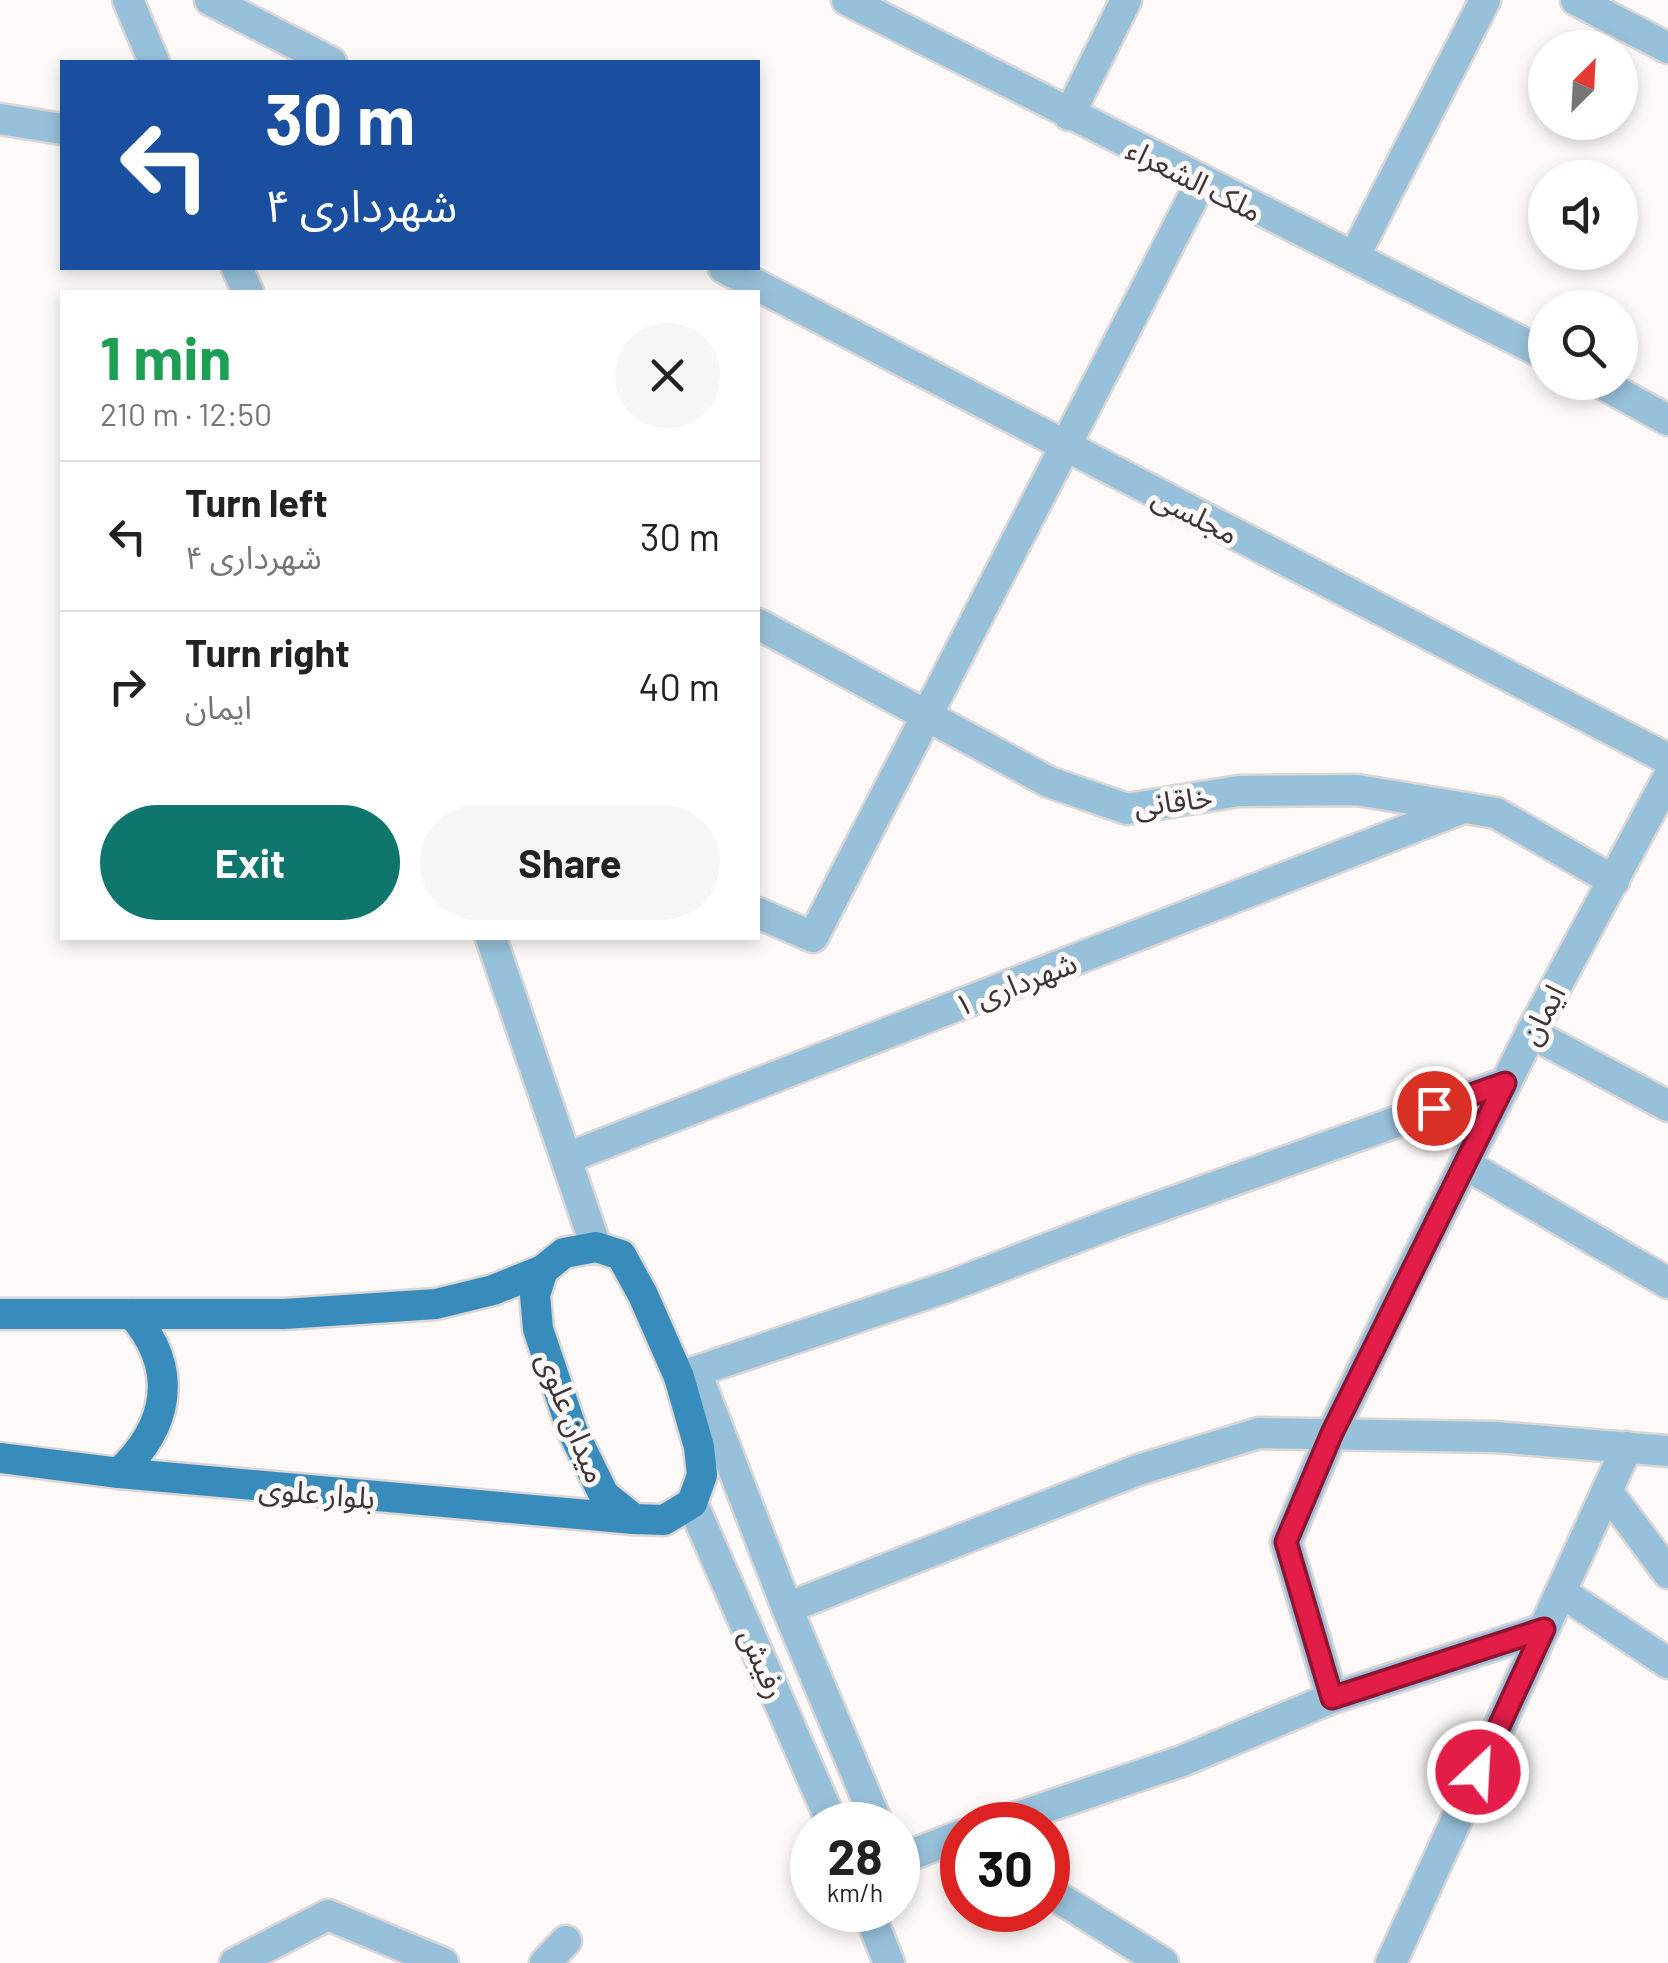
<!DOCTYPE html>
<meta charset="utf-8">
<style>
:root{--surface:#fff;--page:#f6f6f6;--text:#222;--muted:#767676;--line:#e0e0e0;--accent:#0f766e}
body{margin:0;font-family:Barlow,"Noto Sans Arabic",sans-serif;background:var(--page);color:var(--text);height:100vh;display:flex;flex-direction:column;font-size:38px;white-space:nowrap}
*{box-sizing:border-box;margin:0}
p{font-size:32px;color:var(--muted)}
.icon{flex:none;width:55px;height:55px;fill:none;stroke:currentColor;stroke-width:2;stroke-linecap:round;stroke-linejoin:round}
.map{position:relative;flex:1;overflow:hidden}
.side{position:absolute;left:60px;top:290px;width:700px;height:650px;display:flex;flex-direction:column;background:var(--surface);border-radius:0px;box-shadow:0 5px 15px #0003}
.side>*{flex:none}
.hud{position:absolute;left:60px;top:60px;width:700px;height:210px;border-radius:0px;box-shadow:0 5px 15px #0003;background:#1a4fa0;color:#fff;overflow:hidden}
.needle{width:65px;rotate:24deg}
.tools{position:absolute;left:1528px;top:30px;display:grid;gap:20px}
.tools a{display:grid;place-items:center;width:110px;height:110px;border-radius:50%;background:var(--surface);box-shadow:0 5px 15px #0003;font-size:50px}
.speed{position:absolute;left:790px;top:1802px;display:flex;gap:20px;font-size:50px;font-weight:700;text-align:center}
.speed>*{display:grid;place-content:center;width:130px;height:130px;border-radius:50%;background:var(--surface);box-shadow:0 5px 15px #0003;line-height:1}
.speed small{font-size:25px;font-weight:400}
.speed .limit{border:15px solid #d22;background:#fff;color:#111}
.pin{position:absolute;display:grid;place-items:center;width:85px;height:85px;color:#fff;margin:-42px;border:5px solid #fff;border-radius:50%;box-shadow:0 2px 10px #0007}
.me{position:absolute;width:110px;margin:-55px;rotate:25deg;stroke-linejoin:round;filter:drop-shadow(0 0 8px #0008)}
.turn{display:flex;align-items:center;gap:35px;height:210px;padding:0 40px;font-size:45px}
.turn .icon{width:130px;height:130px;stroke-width:2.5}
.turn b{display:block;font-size:70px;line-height:85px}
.round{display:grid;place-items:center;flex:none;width:105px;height:105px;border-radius:52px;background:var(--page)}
.head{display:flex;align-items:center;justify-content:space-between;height:170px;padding:0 40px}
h1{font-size:60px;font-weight:700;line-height:75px;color:#1e9e55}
.action{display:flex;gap:20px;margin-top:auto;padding:20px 40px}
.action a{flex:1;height:115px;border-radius:60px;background:var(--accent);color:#fff;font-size:40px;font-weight:700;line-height:115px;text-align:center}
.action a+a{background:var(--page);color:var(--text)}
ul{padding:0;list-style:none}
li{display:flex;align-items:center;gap:30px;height:150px;padding:0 40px;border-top:2px solid var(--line)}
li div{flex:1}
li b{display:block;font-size:38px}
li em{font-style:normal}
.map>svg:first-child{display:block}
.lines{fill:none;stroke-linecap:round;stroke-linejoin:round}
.minor-casing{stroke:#dad6d6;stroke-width:35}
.major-casing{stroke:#dad6d6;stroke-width:35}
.minor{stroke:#97c0da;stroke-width:30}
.major{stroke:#388cbc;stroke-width:30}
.route-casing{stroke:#92132f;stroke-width:25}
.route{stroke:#e11d48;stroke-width:18}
.labels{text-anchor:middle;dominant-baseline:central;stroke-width:10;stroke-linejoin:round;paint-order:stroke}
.street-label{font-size:30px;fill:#3d3535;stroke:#fdf9f9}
</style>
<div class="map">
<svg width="1668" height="1963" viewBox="0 0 1668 1963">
<rect width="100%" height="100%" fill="#fdf9f9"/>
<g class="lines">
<defs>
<g id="minor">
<polyline points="128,0 154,62"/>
<polyline points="210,0 331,62"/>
<polyline points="847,0 1545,354"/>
<polyline points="1576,0 1668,48"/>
<polyline points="1069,115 1126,0"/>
<polyline points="0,119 62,129"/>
<polyline points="1354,257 1485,0"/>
<polyline points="237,268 248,292"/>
<polyline points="724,268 1668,759"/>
<polyline points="1599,382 1668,420"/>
<polyline points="758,624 1049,782 1127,809 1239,791 1357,790 1496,813 1614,881"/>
<polyline points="758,913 813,937 1201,182"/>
<polyline points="491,938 596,1247"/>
<polyline points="1531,1033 1668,1106"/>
<polyline points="567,1158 1463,808"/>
<polyline points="1465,1164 1668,1283"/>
<polyline points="696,1372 787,1608 878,1825"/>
<polyline points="679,1377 950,1286 1111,1224 1505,1083"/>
<polyline points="1607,1491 1668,1573"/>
<polyline points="692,1503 833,1825"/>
<polyline points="1561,1592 1668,1663"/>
<polyline points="787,1608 1138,1470 1259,1433 1495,1437 1668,1451"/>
<polyline points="1332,1698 1286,1542 1332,1433 1400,1293 1531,1033 1668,778"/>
<polyline points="994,1825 1182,1761 1332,1698 1544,1629"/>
<polyline points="898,1860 962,1835"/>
<polyline points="1048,1891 1163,1963"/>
<polyline points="868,1910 889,1963"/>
<polyline points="235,1963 328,1915 443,1963"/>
<polyline points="545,1963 566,1941"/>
<polyline points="1391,1963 1627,1447"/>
</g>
<g id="major">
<polygon points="596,1247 621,1255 643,1295 679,1377 699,1447 702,1475 692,1503 664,1520 634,1519 604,1495 572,1430 538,1329 535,1295 543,1270 564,1253"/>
<polyline points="0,1314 284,1314 436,1304 493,1290 543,1270"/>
<polyline points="0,1458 119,1473 634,1519"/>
<path d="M119,1473C169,1426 180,1369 132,1314"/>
</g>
</defs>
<use href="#minor" class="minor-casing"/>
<use href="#major" class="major-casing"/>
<use href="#minor" class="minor"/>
<use href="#major" class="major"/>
</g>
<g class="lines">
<defs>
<polyline id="route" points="1434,1108 1505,1083 1332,1433 1286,1542 1332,1698 1544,1629 1478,1772"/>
</defs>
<use href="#route" class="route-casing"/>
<use href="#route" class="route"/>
</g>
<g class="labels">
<g class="street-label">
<text transform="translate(1195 179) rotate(27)">ملک الشعراء</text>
<text transform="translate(1196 514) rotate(27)">مجلسی</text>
<text transform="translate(1173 800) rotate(-7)">خاقانی</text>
<text transform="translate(1015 983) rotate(-21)">شهرداری ۱</text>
<text transform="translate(1541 1014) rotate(-62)">ایمان</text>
<text transform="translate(573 1417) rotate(68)">میدان علوی</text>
<text transform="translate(317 1492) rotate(5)">بلوار علوی</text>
<text transform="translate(764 1663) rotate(67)">رفیش</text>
</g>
</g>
</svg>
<div class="tools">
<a><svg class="needle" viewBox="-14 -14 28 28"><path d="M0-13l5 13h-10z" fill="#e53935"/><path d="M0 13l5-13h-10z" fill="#767676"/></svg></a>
<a><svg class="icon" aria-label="sound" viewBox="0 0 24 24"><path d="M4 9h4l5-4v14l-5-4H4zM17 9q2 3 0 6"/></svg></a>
<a><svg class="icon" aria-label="search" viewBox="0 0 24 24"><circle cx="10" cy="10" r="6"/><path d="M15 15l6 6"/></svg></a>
</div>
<div class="speed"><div>28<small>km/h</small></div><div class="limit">30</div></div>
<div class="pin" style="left:1434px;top:1108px;background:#d93025"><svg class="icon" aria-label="arrive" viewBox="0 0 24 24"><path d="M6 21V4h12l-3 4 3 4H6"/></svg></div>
<svg class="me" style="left:1478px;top:1772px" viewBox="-20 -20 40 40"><circle r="17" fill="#e11d48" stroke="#fff" stroke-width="3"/><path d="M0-11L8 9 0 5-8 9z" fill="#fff"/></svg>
<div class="hud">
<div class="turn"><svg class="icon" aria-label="left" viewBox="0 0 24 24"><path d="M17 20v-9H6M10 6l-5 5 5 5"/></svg><div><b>30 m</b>شهرداری ۴</div></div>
</div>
<section class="side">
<div class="head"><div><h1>1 min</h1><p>210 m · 12:50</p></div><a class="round"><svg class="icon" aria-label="close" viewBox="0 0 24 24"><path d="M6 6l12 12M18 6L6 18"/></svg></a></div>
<ul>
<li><svg class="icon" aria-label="left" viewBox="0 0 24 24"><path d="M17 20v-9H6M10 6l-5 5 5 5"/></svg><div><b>Turn left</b><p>شهرداری ۴</p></div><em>30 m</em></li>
<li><svg class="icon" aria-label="right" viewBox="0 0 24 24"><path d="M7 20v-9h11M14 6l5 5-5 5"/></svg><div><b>Turn right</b><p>ایمان</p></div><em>40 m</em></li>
</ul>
<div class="action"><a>Exit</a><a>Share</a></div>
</section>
</div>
